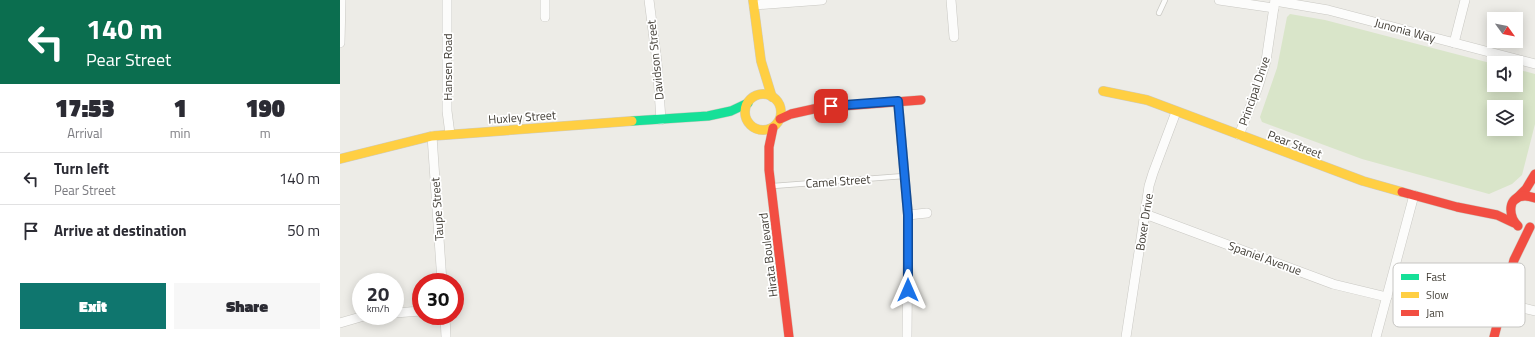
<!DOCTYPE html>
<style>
:root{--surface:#fff;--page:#f7f7f7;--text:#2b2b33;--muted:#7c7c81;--line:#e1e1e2;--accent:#0f766e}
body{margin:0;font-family:"Titillium Web",sans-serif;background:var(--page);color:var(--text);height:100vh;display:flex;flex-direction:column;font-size:15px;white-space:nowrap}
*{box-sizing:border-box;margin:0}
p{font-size:13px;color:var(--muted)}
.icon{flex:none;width:22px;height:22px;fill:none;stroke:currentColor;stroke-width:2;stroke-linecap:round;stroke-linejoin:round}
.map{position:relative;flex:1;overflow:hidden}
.side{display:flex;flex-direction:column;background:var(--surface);width:340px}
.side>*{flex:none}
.guide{background:#0b6e4f;color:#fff;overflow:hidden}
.needle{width:26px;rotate:123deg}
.buttons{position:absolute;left:1147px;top:12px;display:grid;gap:8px}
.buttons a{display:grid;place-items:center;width:36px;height:36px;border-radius:0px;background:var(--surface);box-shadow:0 2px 10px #0003;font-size:20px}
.speed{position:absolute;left:12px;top:273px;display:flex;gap:8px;font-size:20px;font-weight:700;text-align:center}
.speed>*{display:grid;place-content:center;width:52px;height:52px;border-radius:50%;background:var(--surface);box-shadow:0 2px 10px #0003;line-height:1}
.speed small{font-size:10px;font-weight:400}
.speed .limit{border:6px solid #d22;background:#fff;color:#111}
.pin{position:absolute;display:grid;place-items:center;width:34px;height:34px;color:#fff;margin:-17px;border-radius:8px;box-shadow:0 2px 6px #0006}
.me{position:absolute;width:44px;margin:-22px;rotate:0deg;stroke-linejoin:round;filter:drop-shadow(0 0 3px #0008)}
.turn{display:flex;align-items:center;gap:14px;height:84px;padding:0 20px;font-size:18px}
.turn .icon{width:52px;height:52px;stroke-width:2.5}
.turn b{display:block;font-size:28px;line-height:34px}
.eta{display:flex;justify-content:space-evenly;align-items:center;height:68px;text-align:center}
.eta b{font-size:24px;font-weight:800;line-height:28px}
.action{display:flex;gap:8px;margin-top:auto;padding:8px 20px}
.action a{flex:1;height:46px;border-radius:0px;background:var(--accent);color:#fff;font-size:16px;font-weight:800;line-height:46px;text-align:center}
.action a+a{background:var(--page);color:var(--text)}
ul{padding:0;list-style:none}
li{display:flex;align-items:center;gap:12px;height:52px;padding:0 20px;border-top:1px solid var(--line)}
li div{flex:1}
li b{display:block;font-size:15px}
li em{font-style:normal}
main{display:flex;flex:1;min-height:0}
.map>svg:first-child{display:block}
.green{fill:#d9e5c9;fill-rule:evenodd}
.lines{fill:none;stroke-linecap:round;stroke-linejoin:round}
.lane-casing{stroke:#c9c8c3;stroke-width:6}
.street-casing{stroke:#c9c8c3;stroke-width:10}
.fast-casing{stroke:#cecbc1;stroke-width:10}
.slow-casing{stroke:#cecbc1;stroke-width:10}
.jam-casing{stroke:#cecbc1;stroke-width:10}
.lane{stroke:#fcfcfb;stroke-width:4.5}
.street{stroke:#fcfcfb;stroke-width:9}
.fast{stroke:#16e098;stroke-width:9}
.slow{stroke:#ffcf43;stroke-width:9}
.jam{stroke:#f24e42;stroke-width:9}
.route-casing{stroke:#114b97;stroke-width:10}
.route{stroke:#1a73e8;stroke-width:7}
.labels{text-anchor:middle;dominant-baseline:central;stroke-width:3.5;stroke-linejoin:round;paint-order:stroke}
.street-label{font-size:12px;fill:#413d35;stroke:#fff}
.key{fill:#fff;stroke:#c6c5c2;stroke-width:1}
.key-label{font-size:11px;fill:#413d35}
</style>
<main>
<section class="side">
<div class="guide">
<div class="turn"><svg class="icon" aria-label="left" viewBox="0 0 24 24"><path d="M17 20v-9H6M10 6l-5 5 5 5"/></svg><div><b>140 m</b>Pear Street</div></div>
</div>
<div class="eta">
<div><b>17:53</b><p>Arrival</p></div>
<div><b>1</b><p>min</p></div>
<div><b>190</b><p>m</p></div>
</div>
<ul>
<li><svg class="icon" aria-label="left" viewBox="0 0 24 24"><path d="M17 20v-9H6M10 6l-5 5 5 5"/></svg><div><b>Turn left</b><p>Pear Street</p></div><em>140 m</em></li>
<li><svg class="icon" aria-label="arrive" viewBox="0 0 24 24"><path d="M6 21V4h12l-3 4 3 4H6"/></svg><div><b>Arrive at destination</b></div><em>50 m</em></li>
</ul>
<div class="action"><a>Exit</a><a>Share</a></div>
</section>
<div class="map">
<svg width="1195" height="337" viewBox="0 0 1195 337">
<rect width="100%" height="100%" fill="#edece7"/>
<path class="green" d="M950,14L985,20L1154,64V85H1176V69L1195,74V124L1182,175L1172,184L1149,194L1022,159L922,122L920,117L937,68L947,17ZM1154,107H1176V129H1154Z"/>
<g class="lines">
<defs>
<g id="lane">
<polyline points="819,13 825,0"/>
<polyline points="433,186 564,176"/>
</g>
<g id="street">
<polyline points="107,0 107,111 110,134"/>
<polyline points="309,0 317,62 321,120"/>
<polyline points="611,0 614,37"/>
<polyline points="879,0 934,8"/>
<polyline points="935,1 988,10 1195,64"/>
<polyline points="414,5 482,0"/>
<polyline points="205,17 205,0"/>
<polyline points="0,43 1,0"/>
<polyline points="1114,43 1125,0"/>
<polyline points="558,101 568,215 567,337"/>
<polyline points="899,135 918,87 926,61 935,0"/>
<polyline points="92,136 102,282"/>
<polyline points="805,214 993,284 1047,297"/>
<polyline points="568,215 587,213"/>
<polyline points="1163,303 1195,311"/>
<polyline points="55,313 81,311"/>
<polyline points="105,316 106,337"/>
<polyline points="0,323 24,316"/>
<polyline points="786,337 809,186 813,173 836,112"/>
<polyline points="1036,337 1074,195"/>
</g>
<polyline id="fast" points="292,121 368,116 391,111 408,103"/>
<g id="slow">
<polyline points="413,0 421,61 432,97"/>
<polyline points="763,91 807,100 1023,181 1062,192"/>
<circle cx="423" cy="112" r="18"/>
<polyline points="0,159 92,136 292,121"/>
</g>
<g id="jam">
<polyline points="440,119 451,114 478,108 581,100"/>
<polyline points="433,128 429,147 429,170 449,337"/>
<polyline points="1062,192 1117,207 1157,215 1174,223"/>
<polyline points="1176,199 1186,189 1195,174"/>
<path d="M1178,226C1168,216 1167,196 1185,196C1188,196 1192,197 1195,198"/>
<polyline points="1154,337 1174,260 1190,227"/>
</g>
</defs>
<use href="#lane" class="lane-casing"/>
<use href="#street" class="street-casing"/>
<use href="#fast" class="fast-casing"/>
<use href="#slow" class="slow-casing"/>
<use href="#jam" class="jam-casing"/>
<use href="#lane" class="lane"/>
<use href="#street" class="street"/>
<use href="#fast" class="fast"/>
<use href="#slow" class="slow"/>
<use href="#jam" class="jam"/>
</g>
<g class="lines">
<defs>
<polyline id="route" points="491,106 558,101 568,215 568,290"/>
</defs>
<use href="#route" class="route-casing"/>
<use href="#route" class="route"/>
</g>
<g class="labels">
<g class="street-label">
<text transform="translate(1065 30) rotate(15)">Junonia Way</text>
<text transform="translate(315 60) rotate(-96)">Davidson Street</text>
<text transform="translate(107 67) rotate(-90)">Hansen Road</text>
<text transform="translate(914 91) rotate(-71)">Principal Drive</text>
<text transform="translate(182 117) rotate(-4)">Huxley Street</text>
<text transform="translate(955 144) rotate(21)">Pear Street</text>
<text transform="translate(498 181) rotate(-4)">Camel Street</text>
<text transform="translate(97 209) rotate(-94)">Taupe Street</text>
<text transform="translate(804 222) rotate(-81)">Boxer Drive</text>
<text transform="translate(428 255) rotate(-97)">Hirata Boulevard</text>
<text transform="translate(925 258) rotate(20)">Spaniel Avenue</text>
</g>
</g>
<rect x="1053" y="263" width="132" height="64" rx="6" class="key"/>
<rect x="1061" y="274" width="18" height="6" fill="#16e098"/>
<rect x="1061" y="292" width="18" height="6" fill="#ffcf43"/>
<rect x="1061" y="310" width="18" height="6" fill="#f24e42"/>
<g class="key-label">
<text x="1086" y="281">Fast</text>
<text x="1086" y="299">Slow</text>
<text x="1086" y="317">Jam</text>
</g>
</svg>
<div class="buttons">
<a><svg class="needle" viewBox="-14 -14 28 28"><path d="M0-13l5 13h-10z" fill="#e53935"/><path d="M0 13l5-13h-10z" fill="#7c7c81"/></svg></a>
<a><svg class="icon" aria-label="sound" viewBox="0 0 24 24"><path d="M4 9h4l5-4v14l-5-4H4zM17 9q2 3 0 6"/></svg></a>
<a><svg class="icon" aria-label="layers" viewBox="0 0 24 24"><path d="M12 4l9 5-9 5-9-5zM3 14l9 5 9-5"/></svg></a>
</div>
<div class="speed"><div>20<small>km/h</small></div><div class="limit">30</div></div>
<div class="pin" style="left:491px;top:106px;background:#d93025"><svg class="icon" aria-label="arrive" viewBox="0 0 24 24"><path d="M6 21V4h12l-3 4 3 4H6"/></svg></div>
<svg class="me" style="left:568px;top:290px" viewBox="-20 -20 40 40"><path d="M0-17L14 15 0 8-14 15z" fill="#1a73e8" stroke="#fff" stroke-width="4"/></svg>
</div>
</main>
